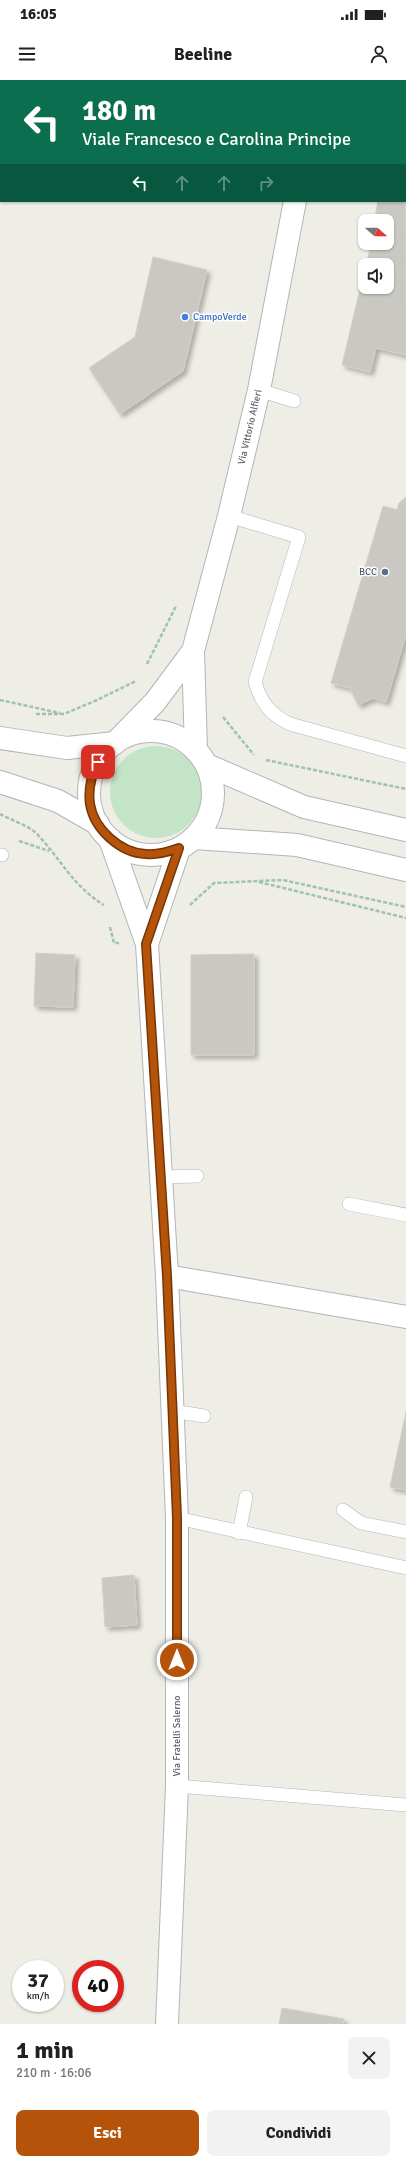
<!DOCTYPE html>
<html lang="it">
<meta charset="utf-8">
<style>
:root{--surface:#fff;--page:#f2f2f2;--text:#202124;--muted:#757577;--accent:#b45309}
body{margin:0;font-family:Signika,sans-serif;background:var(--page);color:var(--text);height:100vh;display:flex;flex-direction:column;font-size:15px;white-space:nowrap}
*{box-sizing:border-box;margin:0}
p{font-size:13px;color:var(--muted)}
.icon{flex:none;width:22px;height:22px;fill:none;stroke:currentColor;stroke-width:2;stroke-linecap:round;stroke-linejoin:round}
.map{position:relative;height:1944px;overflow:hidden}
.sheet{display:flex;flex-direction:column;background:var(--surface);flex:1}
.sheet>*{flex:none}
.guide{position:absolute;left:0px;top:0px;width:406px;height:122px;box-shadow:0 1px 3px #0004;background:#0b6e4f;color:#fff;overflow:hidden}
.needle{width:26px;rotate:111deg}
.fabs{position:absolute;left:358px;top:134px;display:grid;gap:8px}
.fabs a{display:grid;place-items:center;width:36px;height:36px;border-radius:8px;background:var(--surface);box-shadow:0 1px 3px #0004;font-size:20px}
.speed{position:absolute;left:12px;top:1880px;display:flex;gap:8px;font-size:20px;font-weight:700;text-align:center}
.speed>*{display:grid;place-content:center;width:52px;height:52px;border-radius:50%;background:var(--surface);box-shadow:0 1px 3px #0004;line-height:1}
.speed small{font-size:10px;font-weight:400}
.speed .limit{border:6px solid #d22;background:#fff;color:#111}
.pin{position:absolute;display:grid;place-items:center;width:34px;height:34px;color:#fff;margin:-17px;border-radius:8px;box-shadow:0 2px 6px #0006}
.me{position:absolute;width:44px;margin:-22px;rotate:0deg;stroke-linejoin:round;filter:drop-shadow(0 0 3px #0008)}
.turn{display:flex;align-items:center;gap:14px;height:84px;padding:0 16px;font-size:18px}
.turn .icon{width:52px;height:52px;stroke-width:2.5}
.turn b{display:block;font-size:28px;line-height:34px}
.lanes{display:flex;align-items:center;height:38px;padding:0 16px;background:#0003;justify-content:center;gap:20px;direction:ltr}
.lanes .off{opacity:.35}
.round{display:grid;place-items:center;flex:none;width:42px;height:42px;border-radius:8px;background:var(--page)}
.overview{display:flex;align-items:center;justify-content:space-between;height:68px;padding:0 16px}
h1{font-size:24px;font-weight:800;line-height:30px}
.action{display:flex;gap:8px;margin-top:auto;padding:8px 16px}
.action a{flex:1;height:46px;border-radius:8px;background:var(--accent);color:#fff;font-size:16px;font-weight:800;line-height:46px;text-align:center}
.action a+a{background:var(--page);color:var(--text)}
.status{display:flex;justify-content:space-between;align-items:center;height:28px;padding:0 20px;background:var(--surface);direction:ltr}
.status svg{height:11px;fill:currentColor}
header{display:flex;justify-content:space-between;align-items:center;height:52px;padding:0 16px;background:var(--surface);font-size:18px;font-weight:800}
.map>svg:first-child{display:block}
.green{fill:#c4e4c7}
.building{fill:#cac8c2;stroke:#d3cfc4;filter:url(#shadow)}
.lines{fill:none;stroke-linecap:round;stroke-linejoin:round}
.service-casing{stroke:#b3b5b9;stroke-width:14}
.minor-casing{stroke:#b3b5b9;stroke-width:24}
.tertiary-casing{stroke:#b3b5b9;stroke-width:24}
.path{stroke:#9ec4ac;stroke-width:2.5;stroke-dasharray:4 2;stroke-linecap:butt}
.service{stroke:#fff;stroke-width:13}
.minor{stroke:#fff;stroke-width:22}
.tertiary{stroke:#fff;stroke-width:22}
.route-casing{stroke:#753606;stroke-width:10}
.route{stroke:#b45309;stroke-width:7}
.shop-dot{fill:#3f7fe0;stroke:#fff;stroke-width:1.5}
.service-dot{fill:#5c6f8a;stroke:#fff;stroke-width:1.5}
.labels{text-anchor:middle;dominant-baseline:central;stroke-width:3;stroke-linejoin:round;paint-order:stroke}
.shop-label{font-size:10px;fill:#366cbe;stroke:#fff;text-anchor:start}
.street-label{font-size:10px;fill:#5d6065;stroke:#fff}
.service-label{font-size:10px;fill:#4e5e75;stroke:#fff;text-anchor:end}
</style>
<div class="status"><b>16:05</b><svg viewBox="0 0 49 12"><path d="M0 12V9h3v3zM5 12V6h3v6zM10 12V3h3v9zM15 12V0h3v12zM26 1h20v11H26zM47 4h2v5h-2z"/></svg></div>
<header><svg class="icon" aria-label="menu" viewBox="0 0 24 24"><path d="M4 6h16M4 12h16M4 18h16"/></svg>Beeline<svg class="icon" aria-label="person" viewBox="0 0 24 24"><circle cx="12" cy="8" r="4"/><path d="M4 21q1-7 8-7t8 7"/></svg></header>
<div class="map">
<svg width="406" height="1944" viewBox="0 0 406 1944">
<defs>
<filter id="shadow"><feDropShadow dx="3.5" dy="3.5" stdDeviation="2" flood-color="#0004"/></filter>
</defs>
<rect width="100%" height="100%" fill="#eeede6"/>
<circle class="green" cx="156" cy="712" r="46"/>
<g class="building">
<polygon points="0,0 18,0 1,1 0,82"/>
<polygon points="180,0 251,0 250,1"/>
<polygon points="405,57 406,275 376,268 370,292 342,285 362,201 365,200 365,207 387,207 387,185 368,185 367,182 371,163 387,163 387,141 377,141 375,138 378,121 405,121"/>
<polygon points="153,177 207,190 183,291 120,334 89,288 135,257"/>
<polygon points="406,417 406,554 386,622 373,618 358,625 350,608 331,603 383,426 397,430 399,423"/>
<polygon points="36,873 75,875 73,927 34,926"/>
<polygon points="254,874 254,975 191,975 191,875"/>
<polygon points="406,1332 406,1410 390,1407"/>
<polygon points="134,1495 137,1545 105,1547 102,1498"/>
<polygon points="282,1928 344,1939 343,1944 279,1944"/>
</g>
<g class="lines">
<defs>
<g id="service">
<polyline points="259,310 294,321"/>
<path d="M229,436L299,457L255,602C261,623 271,635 290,644L406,676"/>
<polyline points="0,775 2,775"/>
<polyline points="162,1097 197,1096"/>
<polyline points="349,1124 406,1135"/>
<polyline points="172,1331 204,1336"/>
<polyline points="343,1430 361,1443 406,1452"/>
<polyline points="177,1438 406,1488"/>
<polyline points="239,1453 246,1417"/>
<polyline points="177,1706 406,1725"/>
</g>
<g id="minor">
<polyline points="312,1 312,0"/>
<polyline points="115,663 155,622 193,571"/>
<polyline points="196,670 193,571 229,436 259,310 295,121"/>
<polyline points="167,1196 406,1237"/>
</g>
<g id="tertiary">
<circle cx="151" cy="713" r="62"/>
<polyline points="0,658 67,668 115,663"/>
<polyline points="207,685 304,727 406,750"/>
<polyline points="0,702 58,721 98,744"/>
<polyline points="194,758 297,765 406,790"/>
<polyline points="110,759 147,864 167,1196 177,1438 177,1706 167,1944"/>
<polyline points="147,864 179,769"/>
</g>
</defs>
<use href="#service" class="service-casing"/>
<use href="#minor" class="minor-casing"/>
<use href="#tertiary" class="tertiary-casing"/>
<g class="path">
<polyline points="147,584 176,526"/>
<polyline points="0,620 60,633"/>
<polyline points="36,634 64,634 97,620 136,601"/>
<polyline points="223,637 254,675"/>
<polyline points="266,680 406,709"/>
<path d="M0,734C11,740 30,746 38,755C62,781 73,806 104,825"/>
<polyline points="19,761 49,771"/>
<polyline points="259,802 406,838"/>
<polyline points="190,825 214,803 283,800 406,827"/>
<polyline points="110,847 114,863 119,863"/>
</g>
<use href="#service" class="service"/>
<use href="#minor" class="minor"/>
<use href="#tertiary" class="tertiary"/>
</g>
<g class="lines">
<defs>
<path id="route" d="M98,682C92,694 88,710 90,724C94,749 120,773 146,774C157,775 168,772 179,768L146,864L167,1196L177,1438V1580"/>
</defs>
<use href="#route" class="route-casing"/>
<use href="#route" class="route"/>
</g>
<circle class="shop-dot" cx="185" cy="237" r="4"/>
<circle class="service-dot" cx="385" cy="492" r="4"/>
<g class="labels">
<g class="shop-label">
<text x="193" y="237">CampoVerde</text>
</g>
<g class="street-label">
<text transform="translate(250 347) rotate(-77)">Via Vittorio Alfieri</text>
<text transform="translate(177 1656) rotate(-90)">Via Fratelli Salerno</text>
</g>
<g class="service-label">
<text x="377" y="492">BCC</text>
</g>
</g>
</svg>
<div class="fabs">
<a><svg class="needle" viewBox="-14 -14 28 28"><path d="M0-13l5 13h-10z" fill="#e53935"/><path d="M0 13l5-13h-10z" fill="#757577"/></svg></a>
<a><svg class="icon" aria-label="sound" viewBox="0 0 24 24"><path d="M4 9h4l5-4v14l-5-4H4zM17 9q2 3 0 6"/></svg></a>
</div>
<div class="speed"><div>37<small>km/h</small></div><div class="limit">40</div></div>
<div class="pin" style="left:98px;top:682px;background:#d93025"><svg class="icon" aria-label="arrive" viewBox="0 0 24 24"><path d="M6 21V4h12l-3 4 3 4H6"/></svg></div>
<svg class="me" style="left:177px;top:1580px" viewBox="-20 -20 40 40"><circle r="17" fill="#b45309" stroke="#fff" stroke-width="3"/><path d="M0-11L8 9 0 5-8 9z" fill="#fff"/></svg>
<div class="guide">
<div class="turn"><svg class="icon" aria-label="left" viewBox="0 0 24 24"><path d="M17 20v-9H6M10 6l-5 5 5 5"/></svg><div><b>180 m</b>Viale Francesco e Carolina Principe</div></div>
<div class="lanes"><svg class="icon" aria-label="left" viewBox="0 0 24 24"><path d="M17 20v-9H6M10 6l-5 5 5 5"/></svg><svg class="icon off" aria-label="ahead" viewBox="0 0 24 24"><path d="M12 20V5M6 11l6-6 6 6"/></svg><svg class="icon off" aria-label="ahead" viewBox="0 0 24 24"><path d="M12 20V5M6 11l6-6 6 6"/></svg><svg class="icon off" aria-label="right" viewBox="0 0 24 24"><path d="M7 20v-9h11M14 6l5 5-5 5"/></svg></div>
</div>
</div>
<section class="sheet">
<div class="overview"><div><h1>1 min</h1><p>210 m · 16:06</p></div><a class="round"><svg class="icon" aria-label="close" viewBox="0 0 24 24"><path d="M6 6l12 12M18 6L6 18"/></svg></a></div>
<div class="action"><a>Esci</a><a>Condividi</a></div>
</section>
